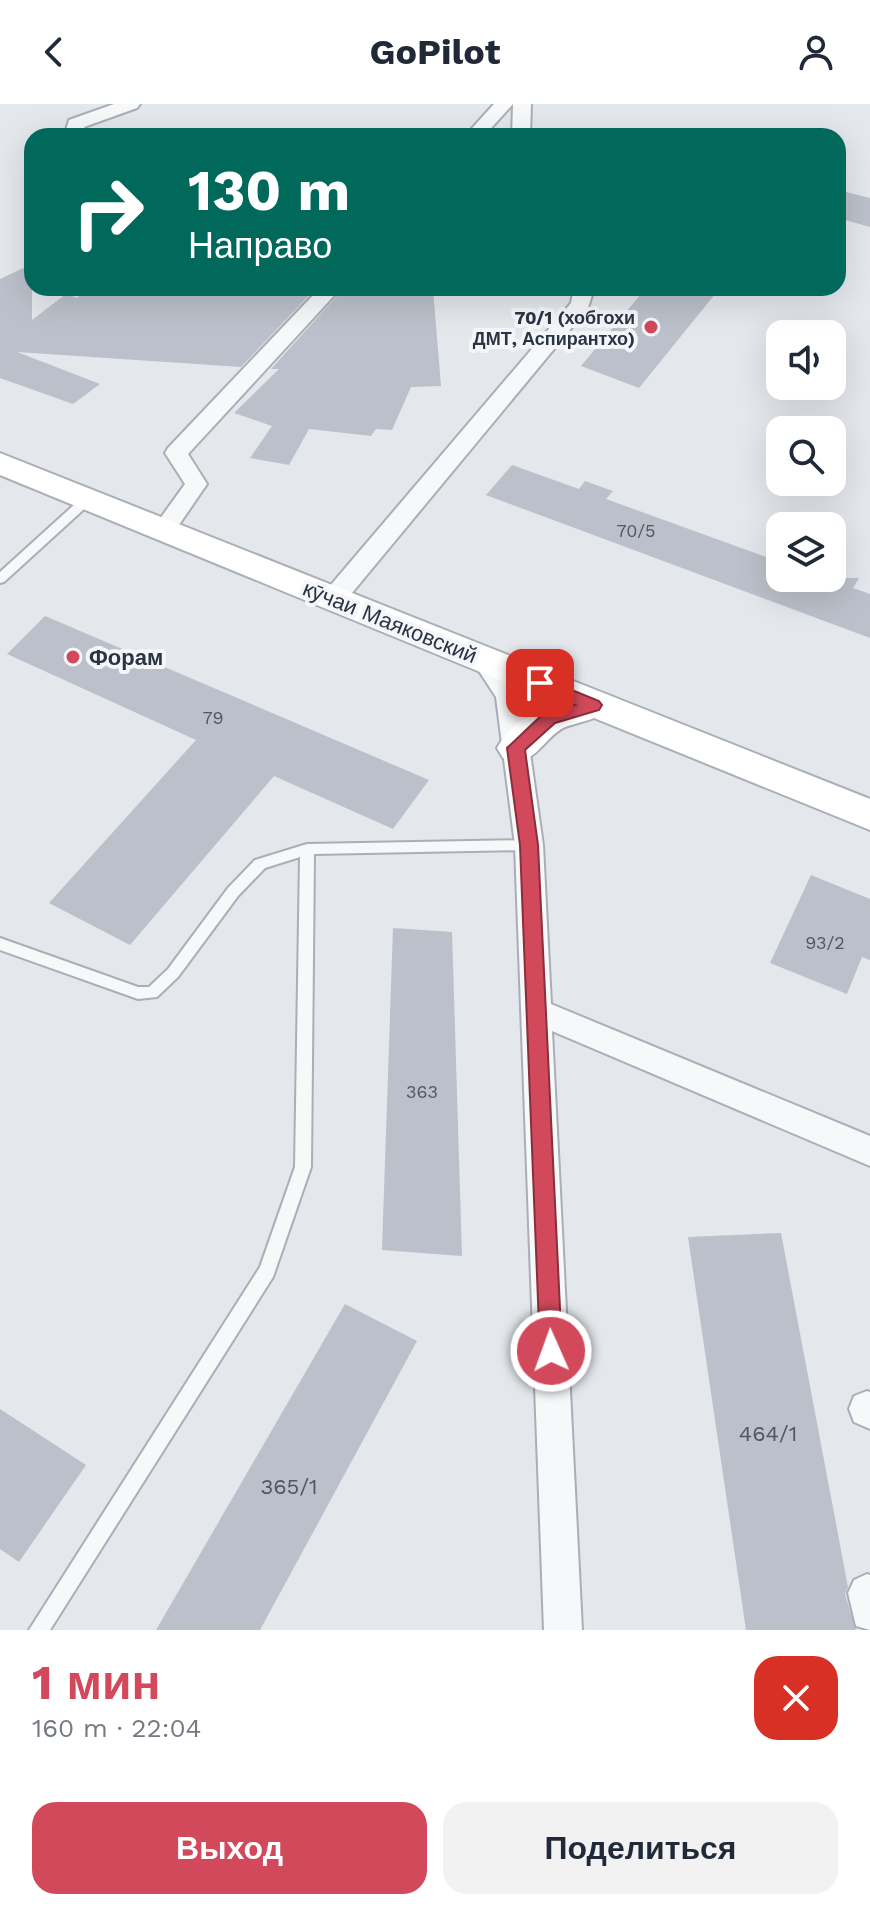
<!DOCTYPE html>
<html lang="ru">
<meta charset="utf-8">
<style>
:root{--surface:#fff;--page:#f2f2f3;--text:#1f2937;--muted:#747a83;--accent:#d1495b}
body{margin:0;font-family:"Work Sans",sans-serif;background:var(--page);color:var(--text);height:100vh;display:flex;flex-direction:column;font-size:30px;white-space:nowrap}
*{box-sizing:border-box;margin:0}
p{font-size:26px;color:var(--muted)}
.icon{flex:none;width:44px;height:44px;fill:none;stroke:currentColor;stroke-width:2;stroke-linecap:round;stroke-linejoin:round}
.map{position:relative;height:1526px;overflow:hidden}
.drawer{display:flex;flex-direction:column;background:var(--surface);flex:1}
.drawer>*{flex:none}
.banner{position:absolute;left:24px;top:24px;width:822px;height:168px;border-radius:24px;box-shadow:0 8px 32px #0002;background:#00695c;color:#fff;overflow:hidden}
.fabs{position:absolute;left:766px;top:216px;display:grid;gap:16px}
.fabs a{display:grid;place-items:center;width:80px;height:80px;border-radius:16px;background:var(--surface);box-shadow:0 8px 32px #0002;font-size:40px}
.pin{position:absolute;display:grid;place-items:center;width:68px;height:68px;color:#fff;margin:-34px;border-radius:16px;box-shadow:0 4px 12px #0006}
.me{position:absolute;width:88px;margin:-44px;rotate:358deg;stroke-linejoin:round;filter:drop-shadow(0 0 6px #0008)}
.turn{display:flex;align-items:center;gap:28px;height:168px;padding:0 32px;font-size:36px}
.turn .icon{width:104px;height:104px;stroke-width:2.5}
.turn b{display:block;font-size:56px;line-height:68px}
.round{display:grid;place-items:center;flex:none;width:84px;height:84px;border-radius:24px;background:var(--page)}
.head{display:flex;align-items:center;justify-content:space-between;height:136px;padding:0 32px}
h1{font-size:48px;font-weight:700;line-height:60px;color:var(--accent)}
.action{display:flex;gap:16px;margin-top:auto;padding:16px 32px}
.action a{flex:1;height:92px;border-radius:24px;background:var(--accent);color:#fff;font-size:32px;font-weight:700;line-height:92px;text-align:center}
.action a+a{background:var(--page);color:var(--text)}
header{display:flex;justify-content:space-between;align-items:center;height:104px;padding:0 32px;background:var(--surface);font-size:36px;font-weight:700}
.map>svg:first-child{display:block}
.building{fill:#bbc0ca}
.lines{fill:none;stroke-linecap:round;stroke-linejoin:round}
.lane-casing{stroke:#a9aeb7;stroke-width:4}
.street-casing{stroke:#a9aeb7;stroke-width:4}
.secondary-casing{stroke:#a9aeb7;stroke-width:4}
.lane{fill:#f7f8fa;fill-rule:evenodd}
.street{fill:#f7f8fa;fill-rule:evenodd}
.secondary{fill:#fff;fill-rule:evenodd}
.route{fill:#d1495b;stroke:#882f3b;stroke-width:2}
.poi-dot{fill:#d1495b;stroke:#f4f6f9;stroke-width:3}
.labels{text-anchor:middle;dominant-baseline:central;stroke-width:8;stroke-linejoin:round;paint-order:stroke}
.far-poi-label{font-size:18px;font-weight:bold;fill:#2b3445;stroke:#f4f6f9;text-anchor:end}
.number-label{font-size:18px;fill:#4f5766}
.street-label{font-size:22px;fill:#2b3445;stroke:#f4f6f9}
.poi-label{font-size:22px;font-weight:bold;fill:#2b3445;stroke:#f4f6f9;text-anchor:start}
.near-number-label{font-size:22px;fill:#4f5766}
</style>
<header><svg class="icon" aria-label="back" viewBox="0 0 24 24"><path d="M15 5l-7 7 7 7"/></svg>GoPilot<svg class="icon" aria-label="person" viewBox="0 0 24 24"><circle cx="12" cy="8" r="4"/><path d="M4 21q1-7 8-7t8 7"/></svg></header>
<div class="map">
<svg width="870" height="1526" viewBox="0 0 870 1526">
<rect width="100%" height="100%" fill="#e4e7ec"/>
<g class="building">
<polygon points="838,86 870,94 870,123 838,114"/>
<polygon points="32,160 32,216 66,190 77,194 88,184 316,184 241,263 17,248 100,280 73,300 0,274 0,175"/>
<polygon points="344,184 433,185 441,282 411,283 392,326 376,325 371,332 309,325 289,361 250,354 272,322 234,309 279,265 271,265"/>
<polygon points="646,184 720,184 639,284 581,262"/>
<polygon points="512,361 579,385 585,377 613,387 606,395 780,458 780,474 859,474 853,484 870,490 870,534 486,391"/>
<polygon points="45,512 429,676 393,725 274,672 130,841 49,799 196,636 7,550"/>
<polygon points="811,771 870,795 870,856 862,853 847,890 770,859"/>
<polygon points="393,824 452,828 462,1152 382,1146"/>
<polygon points="781,1129 848,1483 845,1490 856,1526 746,1526 688,1133"/>
<polygon points="345,1200 417,1237 260,1526 156,1526"/>
<polygon points="0,1305 86,1361 19,1458 0,1445"/>
</g>
<g class="lines">
<defs>
<g id="lane">
<polygon points="90,389 94,390 94,396 4,478 0,479 0,468 86,390"/>
<polygon points="529,736 534,737 536,741 534,745 529,746 314,750 311,1063 273,1173 50,1526 29,1526 260,1163 295,1063 300,753 265,764 238,792 178,873 157,893 138,895 0,846 0,834 138,883 149,883 168,865 228,784 255,756 307,740"/>
</g>
<g id="street">
<polygon points="114,0 140,0 137,4 84,23 93,32 72,32 66,26 69,16"/>
<polygon points="494,0 513,0 484,32 465,32"/>
<polygon points="513,0 531,0 530,32 512,32"/>
<polygon points="320,184 341,184 188,350 207,380 172,431 156,431 152,426 185,380 165,349 168,344"/>
<polygon points="570,184 590,184 593,188 588,204 342,501 333,503 324,501 321,495 324,489 571,199 573,188"/>
<polygon points="486,549 495,552 522,592 543,741 551,900 870,1032 870,1062 552,927 582,1526 544,1526 515,741 496,593 473,558 477,552"/>
<polygon points="867,1287 870,1288 870,1325 854,1318 849,1305 854,1292"/>
<polygon points="867,1470 870,1471 870,1526 856,1522 848,1489 854,1476"/>
</g>
<path id="secondary" d="M0,349L870,695V726L594,614C584,618 572,620 563,624C539,638 536,664 503,654L497,644C509,622 533,606 556,599L0,371Z"/>
</defs>
<use href="#lane" class="lane-casing"/>
<use href="#street" class="street-casing"/>
<use href="#secondary" class="secondary-casing"/>
<use href="#lane" class="lane"/>
<use href="#street" class="street"/>
<use href="#secondary" class="secondary"/>
</g>
<polygon class="route" points="540,573 599,597 602,601 599,606 555,619 525,646 538,741 562,1247 559,1255 551,1259 543,1255 540,1247 520,741 507,644 543,610 575,601 534,584 531,579"/>
<g class="poi-dot">
<circle cx="651" cy="223" r="8"/>
<circle cx="73" cy="553" r="8"/>
</g>
<g class="labels">
<g class="far-poi-label">
<text x="635" y="213">70/1 (хобгохи<tspan x="635" dy="21">ДМТ, Аспирантхо)</tspan></text>
</g>
<g class="number-label">
<text x="636" y="426">70/5</text>
<text x="213" y="613">79</text>
<text x="825" y="838">93/2</text>
<text x="422" y="987">363</text>
</g>
<g class="street-label">
<text transform="translate(390 518) rotate(22)">кӯчаи Маяковский</text>
</g>
<g class="poi-label">
<text x="89" y="553">Форам</text>
</g>
<g class="near-number-label">
<text x="768" y="1329">464/1</text>
<text x="289" y="1382">365/1</text>
</g>
</g>
</svg>
<div class="fabs">
<a><svg class="icon" aria-label="sound" viewBox="0 0 24 24"><path d="M4 9h4l5-4v14l-5-4H4zM17 9q2 3 0 6"/></svg></a>
<a><svg class="icon" aria-label="search" viewBox="0 0 24 24"><circle cx="10" cy="10" r="6"/><path d="M15 15l6 6"/></svg></a>
<a><svg class="icon" aria-label="layers" viewBox="0 0 24 24"><path d="M12 4l9 5-9 5-9-5zM3 14l9 5 9-5"/></svg></a>
</div>
<div class="pin" style="left:540px;top:579px;background:#d93025"><svg class="icon" aria-label="arrive" viewBox="0 0 24 24"><path d="M6 21V4h12l-3 4 3 4H6"/></svg></div>
<svg class="me" style="left:551px;top:1247px" viewBox="-20 -20 40 40"><circle r="17" fill="#d1495b" stroke="#fff" stroke-width="3"/><path d="M0-11L8 9 0 5-8 9z" fill="#fff"/></svg>
<div class="banner">
<div class="turn"><svg class="icon" aria-label="right" viewBox="0 0 24 24"><path d="M7 20v-9h11M14 6l5 5-5 5"/></svg><div><b>130 m</b>Направо</div></div>
</div>
</div>
<section class="drawer">
<div class="head"><div><h1>1 мин</h1><p>160 m · 22:04</p></div><a class="round" style="background:#d93025;color:#fff"><svg class="icon" aria-label="close" viewBox="0 0 24 24"><path d="M6 6l12 12M18 6L6 18"/></svg></a></div>
<div class="action"><a>Выход</a><a>Поделиться</a></div>
</section>
